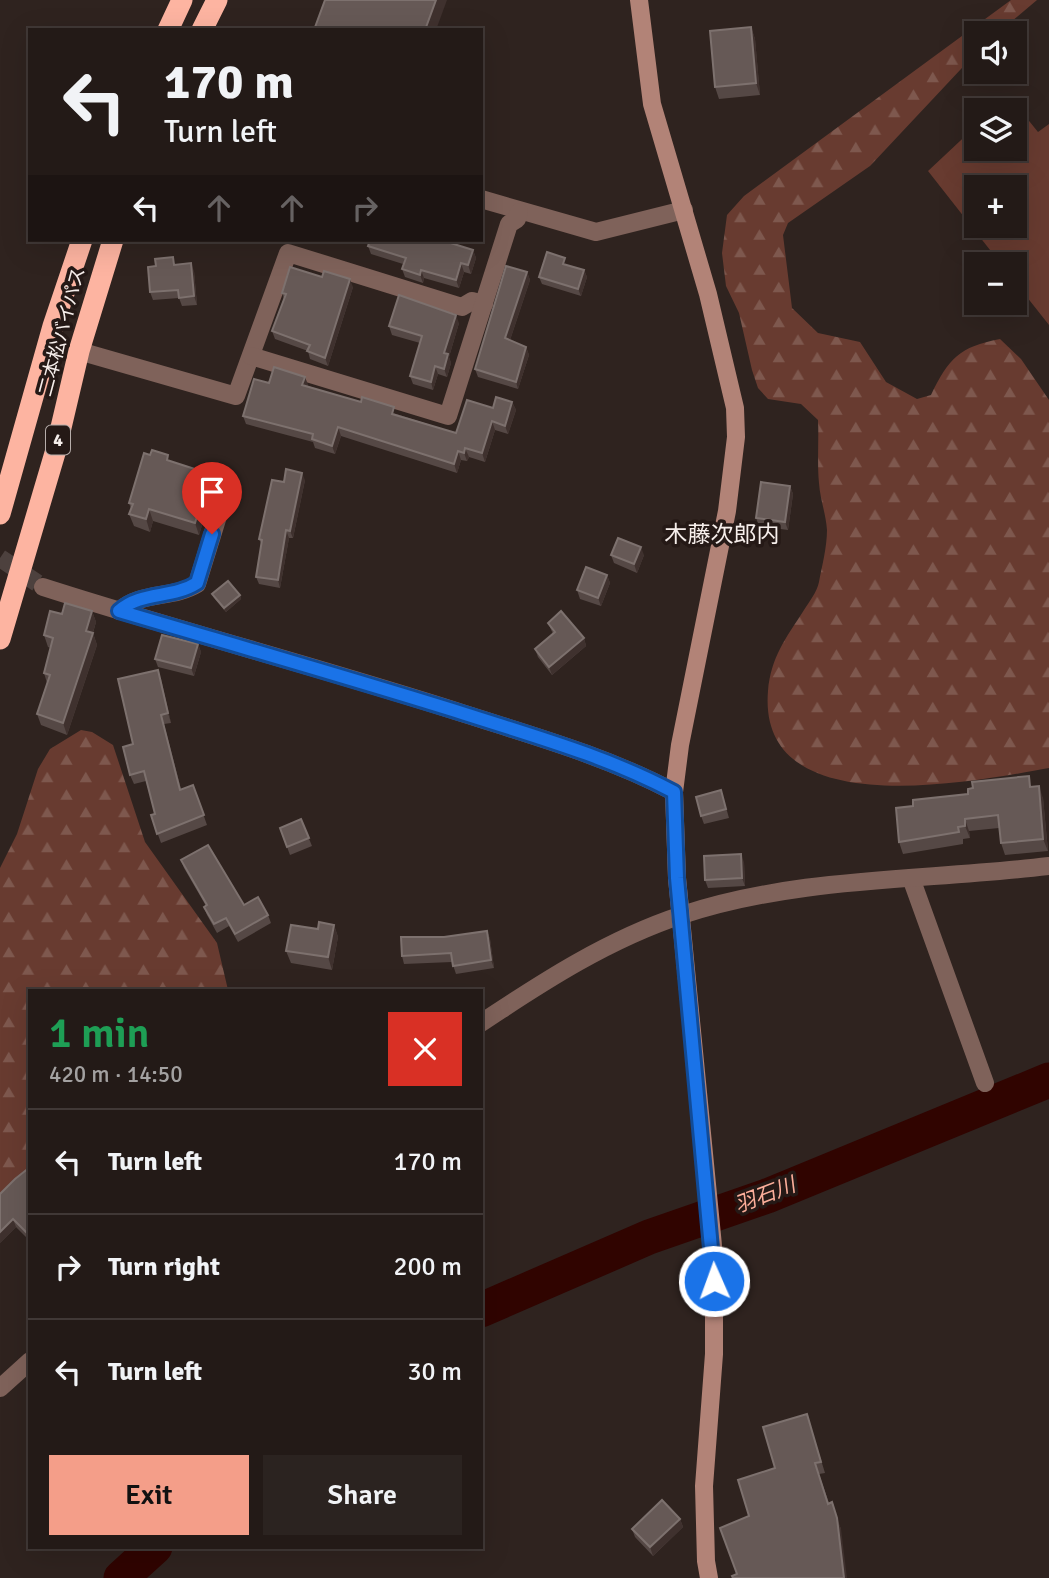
<!DOCTYPE html>
<meta charset="utf-8">
<style>
:root{--surface:#231a17;--page:#2b2320;--text:#f1f3f6;--muted:#a3a1a1;--line:#403836;--accent:#f49e89}
body{margin:0;font-family:Signika,"Noto Sans JP",sans-serif;background:var(--page);color:var(--text);height:100vh;display:flex;flex-direction:column;font-size:26px;white-space:nowrap}
*{box-sizing:border-box;margin:0}
p{font-size:23px;color:var(--muted)}
.icon{flex:none;width:38px;height:38px;fill:none;stroke:currentColor;stroke-width:2;stroke-linecap:round;stroke-linejoin:round}
.map{position:relative;flex:1;overflow:hidden}
.details{position:absolute;left:28px;top:989px;width:455px;height:560px;display:flex;flex-direction:column;background:var(--surface);border-radius:0px;box-shadow:0 7px 28px #0002,0 0 0 2px var(--line)}
.details>*{flex:none}
.top-card{position:absolute;left:28px;top:28px;width:455px;height:214px;border-radius:0px;box-shadow:0 7px 28px #0002,0 0 0 2px var(--line);background:#231a17;color:var(--text);overflow:hidden}
.controls{position:absolute;left:964px;top:21px;display:grid;gap:14px}
.controls a{display:grid;place-items:center;width:63px;height:63px;border-radius:0px;background:var(--surface);box-shadow:0 7px 28px #0002,0 0 0 2px var(--line);font-size:35px}
.pin{position:absolute;display:grid;place-items:center;width:60px;height:60px;color:#fff;margin:-72px -30px;border-radius:50% 50% 50% 0;rotate:-45deg;box-shadow:0 0 7px #0007}
.pin .icon{rotate:45deg}
.me{position:absolute;width:77px;margin:-38px;rotate:358deg;stroke-linejoin:round;filter:drop-shadow(0 0 5px #0008)}
.turn{display:flex;align-items:center;gap:24px;height:147px;padding:0 21px;font-size:32px}
.turn .icon{width:91px;height:91px;stroke-width:2.5}
.turn b{display:block;font-size:49px;line-height:60px}
.lanes{display:flex;align-items:center;height:66px;padding:0 21px;background:#0003;justify-content:center;gap:35px;direction:ltr}
.lanes .off{opacity:.35}
.round{display:grid;place-items:center;flex:none;width:74px;height:74px;border-radius:0px;background:var(--page)}
.headline{display:flex;align-items:center;justify-content:space-between;height:119px;padding:0 21px}
h1{font-size:42px;font-weight:600;line-height:52px;color:#1e9e55}
.cta{display:flex;gap:14px;margin-top:auto;padding:14px 21px}
.cta a{flex:1;height:80px;border-radius:0px;background:var(--accent);color:#111;font-size:28px;font-weight:600;line-height:80px;text-align:center}
.cta a+a{background:var(--page);color:var(--text)}
ul{padding:0;list-style:none}
li{display:flex;align-items:center;gap:21px;height:105px;padding:0 21px;border-top:2px solid var(--line)}
li div{flex:1}
li b{display:block;font-size:26px}
li em{font-style:normal}
.map>svg:first-child{display:block}
.grass{fill:#683b30;fill-rule:evenodd}
.forest{fill:url(#forest-firs)}
.lines{fill:none;stroke-linecap:round;stroke-linejoin:round}
.river{stroke:#300400;stroke-width:35}
.street-tunnel{stroke:#4d413e;stroke-width:18;stroke-dasharray:18 9;stroke-linecap:butt}
.street{stroke:#7f625a;stroke-width:18}
.secondary{stroke:#b28377;stroke-width:18}
.highway{stroke:#fdb4a1;stroke-width:21}
.wall{fill:#554845}
.shaded-wall{fill:#3f312e}
.building{fill:#665956;stroke:#7d716e;stroke-width:2}
.route-casing{stroke:#114b97;stroke-width:18}
.route{stroke:#1a73e8;stroke-width:12}
.labels{text-anchor:middle;dominant-baseline:central;stroke-width:7;stroke-linejoin:round;paint-order:stroke}
.shield{fill:#251916;stroke:#b7aeab;stroke-width:2}
.shield-label{font-size:18px;font-weight:bold;fill:#f6eeeb}
.street-label{font-size:19px;fill:#f6eeeb;stroke:#251916}
.water-label{font-size:21px;font-style:italic;fill:#fcae9a;stroke:#251916}
.quarter-label{font-size:23px;fill:#f6eeeb;stroke:#251916}
</style>
<div class="map">
<svg width="1049" height="1578" viewBox="0 0 1049 1578">
<defs>
<pattern id="forest-firs" width="22" height="20" patternUnits="userSpaceOnUse" patternTransform="scale(1.75)"><rect width="22" height="20" fill="#683b30"/><path d="M5 1l3.5 6h-7zM16 11l3.5 6h-7z" fill="#7e584e"/></pattern>
</defs>
<rect width="100%" height="100%" fill="#2f231f"/>
<path class="grass" d="M1009,96L1038,132L1049,124V325L1015,282V264H1001L928,171L976,126V149H1015V110H993ZM976,187H1015V226H976Z"/>
<g class="forest">
<path d="M1011,0H1037L998,33H976V53L870,166L788,223L783,235L792,308L818,333L860,342L886,382L917,399L931,395C949,358 959,347 1000,339L1021,359L1049,400V768C972,782 757,825 768,691C771,657 786,638 804,610C809,602 817,592 819,582C822,566 827,547 827,530C826,514 820,499 819,483C817,462 819,440 818,420L801,404L768,399L758,388L752,370L739,313L726,286L722,253L727,215L744,196Z"/>
<polygon points="81,730 92,732 113,745 145,842 217,943 228,990 30,990 30,1176 0,1200 0,868 17,834 38,769 50,749"/>
</g>
<g class="lines">
<g class="river">
<polyline points="481,1310 649,1237 767,1196 1049,1080"/>
<polyline points="121,1578 155,1547"/>
</g>
<polyline class="street-tunnel" points="0,558 43,587"/>
<g class="street">
<polyline points="481,199 596,232 684,210"/>
<polyline points="79,351 236,396 288,253 462,307 472,301 484,304"/>
<polyline points="251,356 448,416 509,224 517,219 519,212"/>
<path d="M43,587C183,632 326,669 465,714C537,737 608,757 674,792"/>
<path d="M119,611C141,591 172,599 197,584L228,484"/>
<polyline points="911,878 985,1083"/>
<path d="M481,1023C544,981 609,939 682,915C800,876 926,881 1049,866"/>
<polyline points="0,1388 30,1361"/>
</g>
<polyline class="secondary" points="639,0 652,104 708,294 735,408 736,437 727,511 680,745 674,792 677,878 714,1256 714,1354 704,1486 706,1561 709,1578"/>
<g class="highway">
<polyline points="168,30 182,0"/>
<polyline points="202,30 217,0"/>
<polyline points="0,514 53,326 82,240"/>
<polyline points="0,639 55,453 79,351 113,240"/>
</g>
</g>
<g class="wall">
<polygon points="751,27 755,39 760,95 719,99 715,87"/>
<polygon points="370,240 445,240 444,241 473,250 476,258 471,274 464,272 459,288 424,278 423,283 405,277 402,269 403,264 371,254 368,246"/>
<polygon points="176,265 194,271 197,305 182,306 179,298 153,300 150,292"/>
<polygon points="567,265 584,270 587,277 581,296 542,284 539,277"/>
<polygon points="527,272 530,280 510,340 526,347 529,355 518,389 478,377 475,369"/>
<polygon points="353,287 328,366 310,359 308,351 275,339 272,331 284,299 282,293"/>
<polygon points="459,323 449,357 451,363 447,377 438,374 433,390 413,384 410,376 420,343 392,335 389,326"/>
<polygon points="305,377 308,386 456,433 493,408 512,402 516,410 508,434 495,430 485,462 469,457 467,461 461,460 457,473 341,436 335,454 315,448 313,442 246,424 243,416 269,383"/>
<polygon points="171,462 214,486 199,535 153,521 150,532 134,526 129,514 131,509 129,503"/>
<polygon points="305,480 293,538 289,538 280,588 259,584 256,577 262,545 259,539 284,482"/>
<polygon points="790,486 793,494 788,530 759,526 756,518"/>
<polygon points="611,555 644,555 637,573 614,563"/>
<polygon points="607,575 610,583 601,606 580,599 577,590"/>
<polygon points="212,594 240,595 241,599 226,612 214,598"/>
<polygon points="92,611 96,622 93,633 97,645 67,735 41,725 37,714 47,683 44,673 51,648 48,647 44,635 62,614"/>
<polygon points="548,623 584,638 586,646 552,675 538,657 535,649 553,634"/>
<polygon points="198,644 201,652 194,676 158,667 155,659"/>
<polygon points="161,679 171,723 164,724 181,789 193,785 207,825 161,843 151,815 155,814 146,781 134,784 130,775 133,744"/>
<polygon points="1033,787 1043,798 1048,851 1005,855 1001,843 999,828 969,831 970,838 963,839 963,844 903,854 899,842 913,806"/>
<polygon points="721,790 729,818 704,824 701,816"/>
<polygon points="301,819 312,846 290,855 280,828"/>
<polygon points="181,860 244,905 268,915 271,923 238,942 229,926 217,933 207,915 204,907 206,906 184,868"/>
<polygon points="744,862 745,886 708,888 705,880"/>
<polygon points="334,925 338,937 332,970 291,963 286,951 318,929"/>
<polygon points="487,931 490,939 494,968 456,974 452,962 404,964 402,956 444,937"/>
<polygon points="15,1179 29,1240 16,1227 0,1243"/>
<polygon points="807,1414 825,1473 819,1474 829,1503 841,1529 737,1574 749,1516"/>
<polygon points="680,1519 683,1527 653,1556 635,1537 632,1529"/>
</g>
<g class="shaded-wall">
<polygon points="436,0 447,0 436,30 425,30"/>
<polygon points="751,27 755,39 760,95 756,83"/>
<polygon points="473,250 476,258 471,274 468,265"/>
<polygon points="191,263 194,271 197,305 194,296"/>
<polygon points="461,263 464,272 459,288 456,280"/>
<polygon points="421,270 424,278 423,283 420,275"/>
<polygon points="584,270 587,277 581,296 578,289"/>
<polygon points="527,272 530,280 508,346 505,338"/>
<polygon points="350,279 353,287 328,366 325,358"/>
<polygon points="456,315 459,323 449,357 451,363 447,377 444,369 444,353"/>
<polygon points="526,347 529,355 518,389 516,382"/>
<polygon points="435,366 438,374 433,390 431,382"/>
<polygon points="305,377 308,385 306,394 302,385"/>
<polygon points="512,402 516,410 508,434 505,426"/>
<polygon points="492,421 495,430 485,462 482,453"/>
<polygon points="338,427 341,436 335,454 332,446"/>
<polygon points="465,448 469,457 467,461 464,453"/>
<polygon points="458,451 461,460 457,473 454,464"/>
<polygon points="302,473 305,480 293,538 290,531"/>
<polygon points="210,474 214,486 199,535 195,523"/>
<polygon points="790,486 793,494 788,530 785,522"/>
<polygon points="149,509 153,521 150,532 146,519"/>
<polygon points="286,530 289,538 280,588 278,580"/>
<polygon points="641,547 644,555 637,573 634,564"/>
<polygon points="607,575 610,583 601,606 598,598"/>
<polygon points="240,595 241,599 226,612 224,608"/>
<polygon points="92,611 96,622 90,642 86,631"/>
<polygon points="93,633 97,645 67,735 63,723"/>
<polygon points="584,638 586,646 552,675 549,667"/>
<polygon points="198,644 201,652 194,676 191,668"/>
<polygon points="158,670 161,679 171,723 168,713"/>
<polygon points="161,715 164,724 183,799 180,790"/>
<polygon points="1039,786 1043,798 1048,851 1043,839"/>
<polygon points="965,819 969,831 970,838 965,826"/>
<polygon points="741,854 744,862 745,886 742,878"/>
<polygon points="334,925 338,937 332,970 328,957"/>
<polygon points="487,931 490,939 494,968 491,960"/>
<polygon points="13,1219 16,1227 0,1243 0,1232"/>
<polygon points="30,1228 30,1239 29,1240 26,1232"/>
<polygon points="832,1502 841,1529 847,1578 844,1578"/>
<polygon points="680,1519 683,1527 653,1556 650,1547"/>
</g>
<g class="building">
<polygon points="325,0 436,0 425,30 314,30"/>
<polygon points="751,27 756,83 715,87 710,31"/>
<polygon points="370,240 441,240 473,250 468,265 461,263 456,280 421,270 420,275 402,269 406,258 368,246"/>
<polygon points="547,252 565,258 563,264 584,270 578,289 539,277"/>
<polygon points="173,257 174,265 191,263 194,296 179,298 178,290 150,292 148,267 156,266 155,259"/>
<polygon points="506,266 527,272 505,338 526,347 516,382 475,369"/>
<polygon points="290,267 322,277 324,271 350,279 325,358 307,351 310,345 272,331 286,294 282,293"/>
<polygon points="399,295 456,315 444,353 448,354 444,369 435,366 431,382 410,376 422,336 389,326"/>
<polygon points="274,367 305,377 302,385 361,402 362,397 394,407 392,414 456,433 467,400 493,408 496,397 512,402 505,426 492,421 482,453 465,448 464,453 458,451 454,464 338,427 332,446 312,439 313,434 243,416 254,379 269,383"/>
<polygon points="152,450 168,455 167,460 210,474 195,523 149,509 146,519 129,514 133,504 129,503 144,453 150,455"/>
<polygon points="286,469 302,473 290,531 286,530 278,580 256,577 262,540 259,539 272,480 284,482"/>
<polygon points="761,482 790,486 785,522 756,518"/>
<polygon points="618,538 641,547 634,564 611,555"/>
<polygon points="586,567 607,575 598,598 577,590"/>
<polygon points="228,581 240,595 224,608 212,594"/>
<polygon points="65,603 92,611 86,631 93,633 63,723 37,714 50,675 44,673 53,638 44,635 50,611 62,614"/>
<polygon points="561,611 584,638 549,667 535,649 555,632 548,623"/>
<polygon points="162,635 198,644 191,668 155,659"/>
<polygon points="158,670 168,713 161,715 180,790 193,785 204,815 157,834 151,815 155,814 144,771 130,775 123,747 133,744 118,679"/>
<polygon points="1029,776 1030,787 1039,786 1043,839 1001,843 998,815 965,819 965,826 958,827 959,832 899,842 896,808 913,806 913,800 968,794 968,789 973,788 972,782"/>
<polygon points="721,790 726,809 701,816 696,797"/>
<polygon points="301,819 309,838 287,847 280,828"/>
<polygon points="208,845 244,905 258,897 268,915 235,934 226,918 214,924 204,907 207,905 181,860"/>
<polygon points="741,854 742,878 705,880 704,856"/>
<polygon points="319,922 334,925 328,957 286,951 291,925 318,929"/>
<polygon points="487,931 491,960 453,966 451,953 402,956 401,937 444,937"/>
<polygon points="30,1167 30,1228 26,1232 13,1219 0,1232 0,1194 15,1179"/>
<polygon points="807,1414 821,1462 815,1463 828,1504 832,1502 837,1518 844,1578 733,1578 732,1576 737,1574 720,1528 749,1516 738,1480 775,1468 763,1427"/>
<polygon points="662,1500 680,1519 650,1547 632,1529"/>
</g>
<g class="lines">
<defs>
<path id="route" d="M212,534L197,583C172,599 141,591 119,611C234,645 350,678 465,714C537,737 608,757 674,792L677,878L714,1281"/>
</defs>
<use href="#route" class="route-casing"/>
<use href="#route" class="route"/>
</g>
<g class="labels">
<rect class="shield" x="46" y="425.5" width="24" height="29" rx="5"/>
<g class="shield-label">
<text x="58" y="440">4</text>
</g>
<g class="street-label">
<text transform="translate(62 332) rotate(-75)">二本松バイパス</text>
</g>
<g class="water-label">
<text transform="translate(765 1195) rotate(-21)">羽石川</text>
</g>
<g class="quarter-label">
<text x="722" y="534">木藤次郎内</text>
</g>
</g>
</svg>
<div class="controls">
<a><svg class="icon" aria-label="sound" viewBox="0 0 24 24"><path d="M4 9h4l5-4v14l-5-4H4zM17 9q2 3 0 6"/></svg></a>
<a><svg class="icon" aria-label="layers" viewBox="0 0 24 24"><path d="M12 4l9 5-9 5-9-5zM3 14l9 5 9-5"/></svg></a>
<a>+</a>
<a>−</a>
</div>
<div class="pin" style="left:212px;top:534px;background:#d93025"><svg class="icon" aria-label="arrive" viewBox="0 0 24 24"><path d="M6 21V4h12l-3 4 3 4H6"/></svg></div>
<svg class="me" style="left:714px;top:1281px" viewBox="-20 -20 40 40"><circle r="17" fill="#1a73e8" stroke="#fff" stroke-width="3"/><path d="M0-11L8 9 0 5-8 9z" fill="#fff"/></svg>
<div class="top-card">
<div class="turn"><svg class="icon" aria-label="left" viewBox="0 0 24 24"><path d="M17 20v-9H6M10 6l-5 5 5 5"/></svg><div><b>170 m</b>Turn left</div></div>
<div class="lanes"><svg class="icon" aria-label="left" viewBox="0 0 24 24"><path d="M17 20v-9H6M10 6l-5 5 5 5"/></svg><svg class="icon off" aria-label="ahead" viewBox="0 0 24 24"><path d="M12 20V5M6 11l6-6 6 6"/></svg><svg class="icon off" aria-label="ahead" viewBox="0 0 24 24"><path d="M12 20V5M6 11l6-6 6 6"/></svg><svg class="icon off" aria-label="right" viewBox="0 0 24 24"><path d="M7 20v-9h11M14 6l5 5-5 5"/></svg></div>
</div>
<section class="details">
<div class="headline"><div><h1>1 min</h1><p>420 m · 14:50</p></div><a class="round" style="background:#d93025;color:#fff"><svg class="icon" aria-label="close" viewBox="0 0 24 24"><path d="M6 6l12 12M18 6L6 18"/></svg></a></div>
<ul>
<li><svg class="icon" aria-label="left" viewBox="0 0 24 24"><path d="M17 20v-9H6M10 6l-5 5 5 5"/></svg><div><b>Turn left</b></div><em>170 m</em></li>
<li><svg class="icon" aria-label="right" viewBox="0 0 24 24"><path d="M7 20v-9h11M14 6l5 5-5 5"/></svg><div><b>Turn right</b></div><em>200 m</em></li>
<li><svg class="icon" aria-label="left" viewBox="0 0 24 24"><path d="M17 20v-9H6M10 6l-5 5 5 5"/></svg><div><b>Turn left</b></div><em>30 m</em></li>
</ul>
<div class="cta"><a>Exit</a><a>Share</a></div>
</section>
</div>
